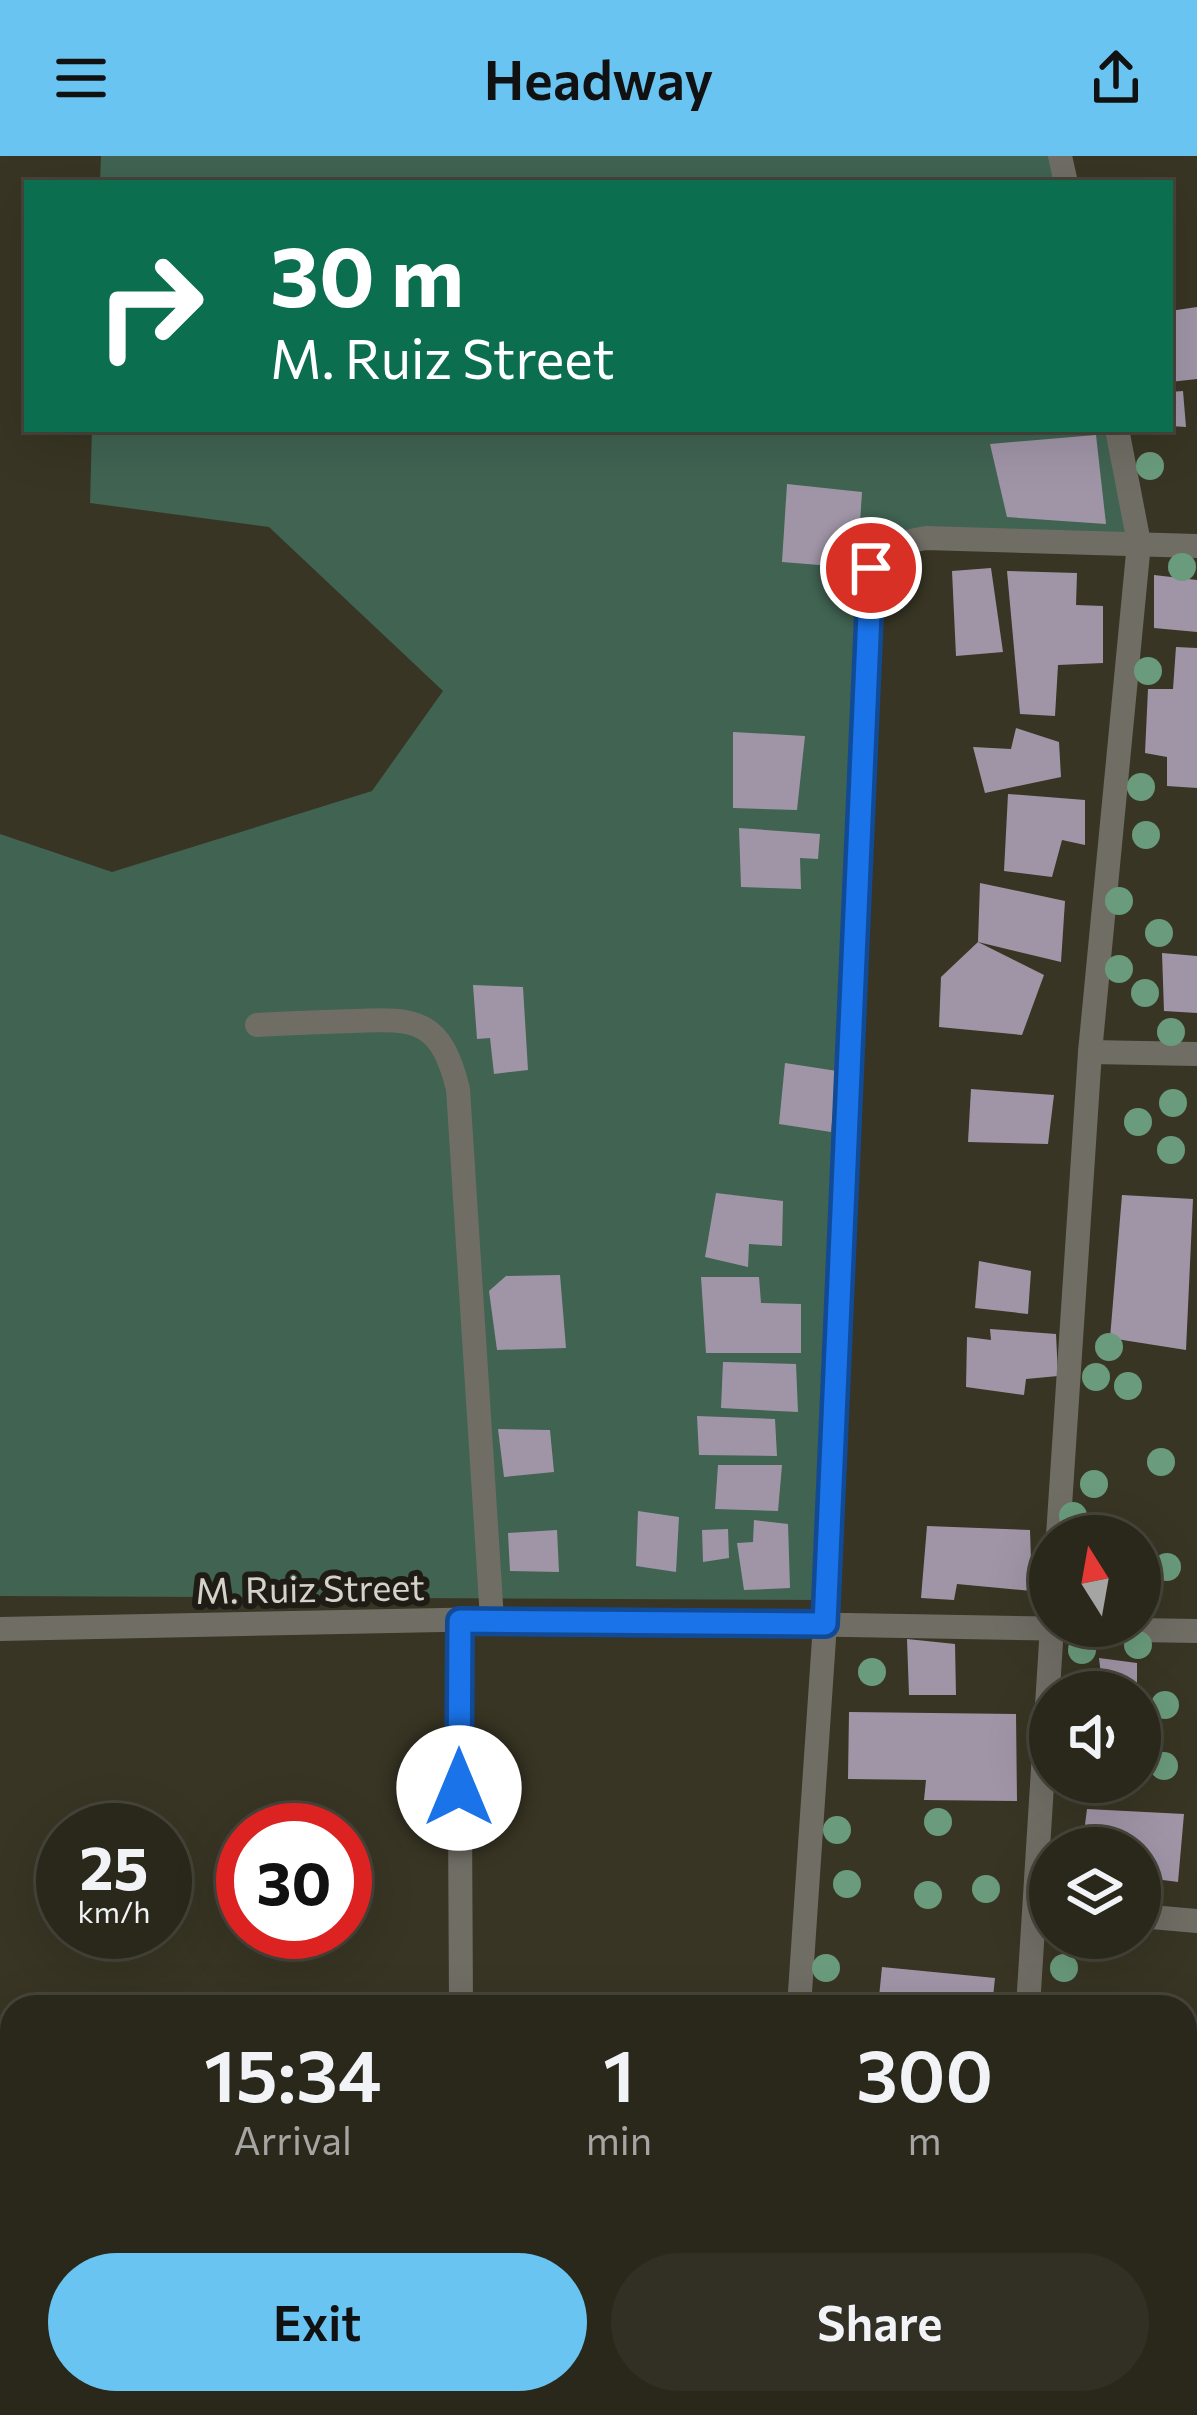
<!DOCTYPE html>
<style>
:root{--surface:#2a281b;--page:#323024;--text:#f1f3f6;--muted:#a5a6a3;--line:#46443a;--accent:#69c4f1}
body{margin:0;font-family:Commissioner,sans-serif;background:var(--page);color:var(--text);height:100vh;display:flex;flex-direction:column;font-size:45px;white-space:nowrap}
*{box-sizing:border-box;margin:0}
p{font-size:39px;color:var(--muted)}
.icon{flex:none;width:66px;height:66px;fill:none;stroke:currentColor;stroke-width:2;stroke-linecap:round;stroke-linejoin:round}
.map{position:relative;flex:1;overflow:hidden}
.drawer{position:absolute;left:0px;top:1839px;width:1197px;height:420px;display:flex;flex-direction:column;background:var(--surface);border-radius:36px 36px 0 0;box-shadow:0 12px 48px #0002,0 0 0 3px var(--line)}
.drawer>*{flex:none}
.top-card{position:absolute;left:24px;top:24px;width:1149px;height:252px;border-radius:0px;box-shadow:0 12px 48px #0002,0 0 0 3px var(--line);background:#0b6e4f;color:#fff;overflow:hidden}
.needle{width:78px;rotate:349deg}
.buttons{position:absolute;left:1029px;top:1359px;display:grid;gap:24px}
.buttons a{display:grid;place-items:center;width:132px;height:132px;border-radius:50%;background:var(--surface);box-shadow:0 12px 48px #0002,0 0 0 3px var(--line);font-size:60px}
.speed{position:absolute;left:36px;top:1647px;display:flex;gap:24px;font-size:60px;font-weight:700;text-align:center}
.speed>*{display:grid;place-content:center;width:156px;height:156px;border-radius:50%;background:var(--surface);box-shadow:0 12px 48px #0002,0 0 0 3px var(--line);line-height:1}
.speed small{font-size:30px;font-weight:400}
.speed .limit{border:18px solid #d22;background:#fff;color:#111}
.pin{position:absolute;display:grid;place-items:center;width:102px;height:102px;color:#fff;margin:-51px;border:6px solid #fff;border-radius:50%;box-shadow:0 3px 12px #0007}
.me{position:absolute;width:132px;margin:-66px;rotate:0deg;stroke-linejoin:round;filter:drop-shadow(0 0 9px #0008)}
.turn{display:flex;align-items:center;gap:42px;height:252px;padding:0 48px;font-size:54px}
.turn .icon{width:156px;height:156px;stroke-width:2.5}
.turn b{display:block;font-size:84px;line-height:102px}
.eta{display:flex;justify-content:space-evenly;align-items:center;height:204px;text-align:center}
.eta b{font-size:72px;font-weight:600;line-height:84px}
.cta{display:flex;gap:24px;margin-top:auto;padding:24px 48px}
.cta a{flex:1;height:138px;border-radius:72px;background:var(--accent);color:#111;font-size:48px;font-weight:600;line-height:138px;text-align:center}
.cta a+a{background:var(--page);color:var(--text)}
header{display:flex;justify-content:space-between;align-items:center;height:156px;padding:0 48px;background:var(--accent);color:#111;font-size:54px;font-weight:600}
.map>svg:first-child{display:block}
.green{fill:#406352}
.building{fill:#a095a7}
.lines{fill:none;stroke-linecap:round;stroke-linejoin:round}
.minor{stroke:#706d65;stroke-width:24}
.tree{fill:#6a9b7c}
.route-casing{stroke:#114b97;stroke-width:30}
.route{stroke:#1a73e8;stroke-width:21}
.labels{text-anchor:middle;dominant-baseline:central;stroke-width:12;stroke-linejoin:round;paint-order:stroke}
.street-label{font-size:36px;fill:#d5d3c9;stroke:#1e1c15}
</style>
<header><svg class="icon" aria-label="menu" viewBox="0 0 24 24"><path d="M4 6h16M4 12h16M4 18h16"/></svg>Headway<svg class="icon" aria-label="share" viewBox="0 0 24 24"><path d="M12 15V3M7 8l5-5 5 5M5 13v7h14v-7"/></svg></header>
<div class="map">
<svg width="1197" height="2259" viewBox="0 0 1197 2259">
<rect width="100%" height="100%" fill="#383524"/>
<g class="green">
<polygon points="101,0 1058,0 1063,27 100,27"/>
<polygon points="92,273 1115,273 1139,387 874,377 828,1444 0,1440 0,678 112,716 372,635 443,535 269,371 90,347"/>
</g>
<g class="building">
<polygon points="1197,151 1197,223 1170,226 1170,155"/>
<polygon points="1183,235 1186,271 1170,270 1170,236"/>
<polygon points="1096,279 1106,368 1007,361 990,288"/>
<polygon points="787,328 862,336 857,412 782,406"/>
<polygon points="991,412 1003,496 956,500 952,415"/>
<polygon points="1007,415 1077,417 1076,449 1103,450 1103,507 1058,509 1055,560 1020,558"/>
<polygon points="1154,419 1197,424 1197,476 1154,472"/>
<polygon points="1176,491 1197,492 1197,632 1167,630 1167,601 1145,597 1148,533 1173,533"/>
<polygon points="1016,572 1059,586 1061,621 985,637 973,591 1011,593"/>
<polygon points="733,576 805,580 797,654 733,652"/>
<polygon points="1008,638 1085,644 1085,689 1062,684 1052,721 1004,715"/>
<polygon points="739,672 820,678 818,703 800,702 801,733 741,731"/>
<polygon points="980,727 1065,745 1061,806 978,786"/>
<polygon points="978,786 1044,819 1022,879 939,871 941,821"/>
<polygon points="1162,797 1197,800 1197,857 1164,855"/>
<polygon points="473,829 523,831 528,914 494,918 490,882 477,883"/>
<polygon points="785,907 837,915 831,976 779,968"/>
<polygon points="971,933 1054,939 1048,988 968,986"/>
<polygon points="716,1037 783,1045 782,1090 749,1088 748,1111 705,1101"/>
<polygon points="1122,1039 1193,1043 1186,1194 1110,1182"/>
<polygon points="979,1105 1031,1115 1028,1158 975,1152"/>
<polygon points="560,1119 566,1192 497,1194 489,1135 506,1120"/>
<polygon points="701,1121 759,1121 761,1147 801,1148 801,1197 706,1197"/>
<polygon points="990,1173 1056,1178 1058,1220 1026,1223 1024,1239 966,1231 967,1181 991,1184"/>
<polygon points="723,1206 796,1208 798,1256 721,1252"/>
<polygon points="697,1260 775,1263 777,1300 699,1299"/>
<polygon points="498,1273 550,1274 554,1316 504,1321"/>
<polygon points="718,1309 782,1309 778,1355 715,1353"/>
<polygon points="638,1355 679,1361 676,1416 636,1410"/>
<polygon points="754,1364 788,1368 790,1432 744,1434 737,1387 753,1386"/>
<polygon points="927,1370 1030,1374 1032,1435 957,1428 954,1444 921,1442"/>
<polygon points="728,1373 729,1402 703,1406 702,1374"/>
<polygon points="557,1374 559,1416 510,1415 508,1377"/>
<polygon points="907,1483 955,1488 956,1539 909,1539"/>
<polygon points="1099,1502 1137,1507 1137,1536 1103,1536"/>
<polygon points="849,1556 1016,1558 1017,1645 924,1644 926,1624 848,1623"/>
<polygon points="1087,1653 1184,1658 1178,1726 1140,1721 1140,1692 1082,1692"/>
<polygon points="882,1811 995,1822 992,1851 878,1851"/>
<polygon points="1185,2125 1197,2127 1197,2211 1185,2211"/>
<polygon points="803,2247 858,2249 858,2259 804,2259"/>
<polygon points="885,2247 971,2247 969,2259 886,2259"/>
</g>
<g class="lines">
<g class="minor">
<polyline points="1060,0 1066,27"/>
<path d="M257,869C289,867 321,866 354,865C417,862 441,864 458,933L492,1463"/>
<polyline points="1090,896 1197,898"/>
<polyline points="1058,1380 1090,896 1139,387 1117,273"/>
<polyline points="459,1465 461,1851"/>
<polyline points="0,1473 492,1463 1197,1475"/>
<polyline points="1140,1760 1197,1765"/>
<path d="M799,1851L825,1468L871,412C885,390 901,386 926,382L1197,390"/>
<polyline points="1028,1851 1052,1470"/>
<polyline points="1185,2075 1197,2075"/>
<polyline points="446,2259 447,2247"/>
<polyline points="773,2259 773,2247"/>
<polyline points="1005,2259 1005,2247"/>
</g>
</g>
<g class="tree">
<circle cx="1150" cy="310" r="14"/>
<circle cx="1182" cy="411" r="14"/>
<circle cx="1148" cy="515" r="14"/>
<circle cx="1141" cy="631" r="14"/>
<circle cx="1146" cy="679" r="14"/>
<circle cx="1119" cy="745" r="14"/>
<circle cx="1159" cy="777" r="14"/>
<circle cx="1119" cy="813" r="14"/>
<circle cx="1145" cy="837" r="14"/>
<circle cx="1171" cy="876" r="14"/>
<circle cx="1173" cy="947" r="14"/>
<circle cx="1138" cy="966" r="14"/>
<circle cx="1171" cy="994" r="14"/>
<circle cx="1109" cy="1191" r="14"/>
<circle cx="1096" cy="1221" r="14"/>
<circle cx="1128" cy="1230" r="14"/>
<circle cx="1161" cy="1306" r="14"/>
<circle cx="1094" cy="1328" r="14"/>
<circle cx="1073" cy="1360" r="14"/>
<circle cx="1167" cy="1411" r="14"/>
<circle cx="1138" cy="1489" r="14"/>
<circle cx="1082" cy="1494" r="14"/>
<circle cx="872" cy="1516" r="14"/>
<circle cx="1165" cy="1549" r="14"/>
<circle cx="1164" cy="1610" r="14"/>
<circle cx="938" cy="1666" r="14"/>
<circle cx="837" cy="1674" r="14"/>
<circle cx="847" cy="1728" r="14"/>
<circle cx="986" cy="1733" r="14"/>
<circle cx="928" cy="1739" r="14"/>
<circle cx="826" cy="1812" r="14"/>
<circle cx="1064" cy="1812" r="14"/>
</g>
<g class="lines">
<defs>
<polyline id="route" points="459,1632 460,1465 825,1468 871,412"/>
</defs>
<use href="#route" class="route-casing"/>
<use href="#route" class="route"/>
</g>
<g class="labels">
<g class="street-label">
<text transform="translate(310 1431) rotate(-1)">M. Ruiz Street</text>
</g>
</g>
</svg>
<div class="buttons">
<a><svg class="needle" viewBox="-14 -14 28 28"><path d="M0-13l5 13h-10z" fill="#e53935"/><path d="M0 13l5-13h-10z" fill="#a5a6a3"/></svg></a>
<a><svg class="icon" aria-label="sound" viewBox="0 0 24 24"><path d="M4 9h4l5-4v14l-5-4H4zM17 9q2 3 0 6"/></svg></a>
<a><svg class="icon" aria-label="layers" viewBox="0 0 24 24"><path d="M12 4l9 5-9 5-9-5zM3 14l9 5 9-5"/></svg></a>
</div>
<div class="speed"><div>25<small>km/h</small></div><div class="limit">30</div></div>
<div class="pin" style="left:871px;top:412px;background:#d93025"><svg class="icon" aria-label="arrive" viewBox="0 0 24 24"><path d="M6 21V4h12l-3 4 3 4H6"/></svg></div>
<svg class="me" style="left:459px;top:1632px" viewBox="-20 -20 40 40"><circle r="19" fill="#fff"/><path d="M0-13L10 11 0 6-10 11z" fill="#1a73e8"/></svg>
<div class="top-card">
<div class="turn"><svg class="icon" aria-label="right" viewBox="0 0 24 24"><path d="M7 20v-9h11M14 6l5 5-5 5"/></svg><div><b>30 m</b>M. Ruiz Street</div></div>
</div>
<section class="drawer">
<div class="eta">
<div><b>15:34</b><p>Arrival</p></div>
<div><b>1</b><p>min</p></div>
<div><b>300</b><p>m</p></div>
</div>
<div class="cta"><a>Exit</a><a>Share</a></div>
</section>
</div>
